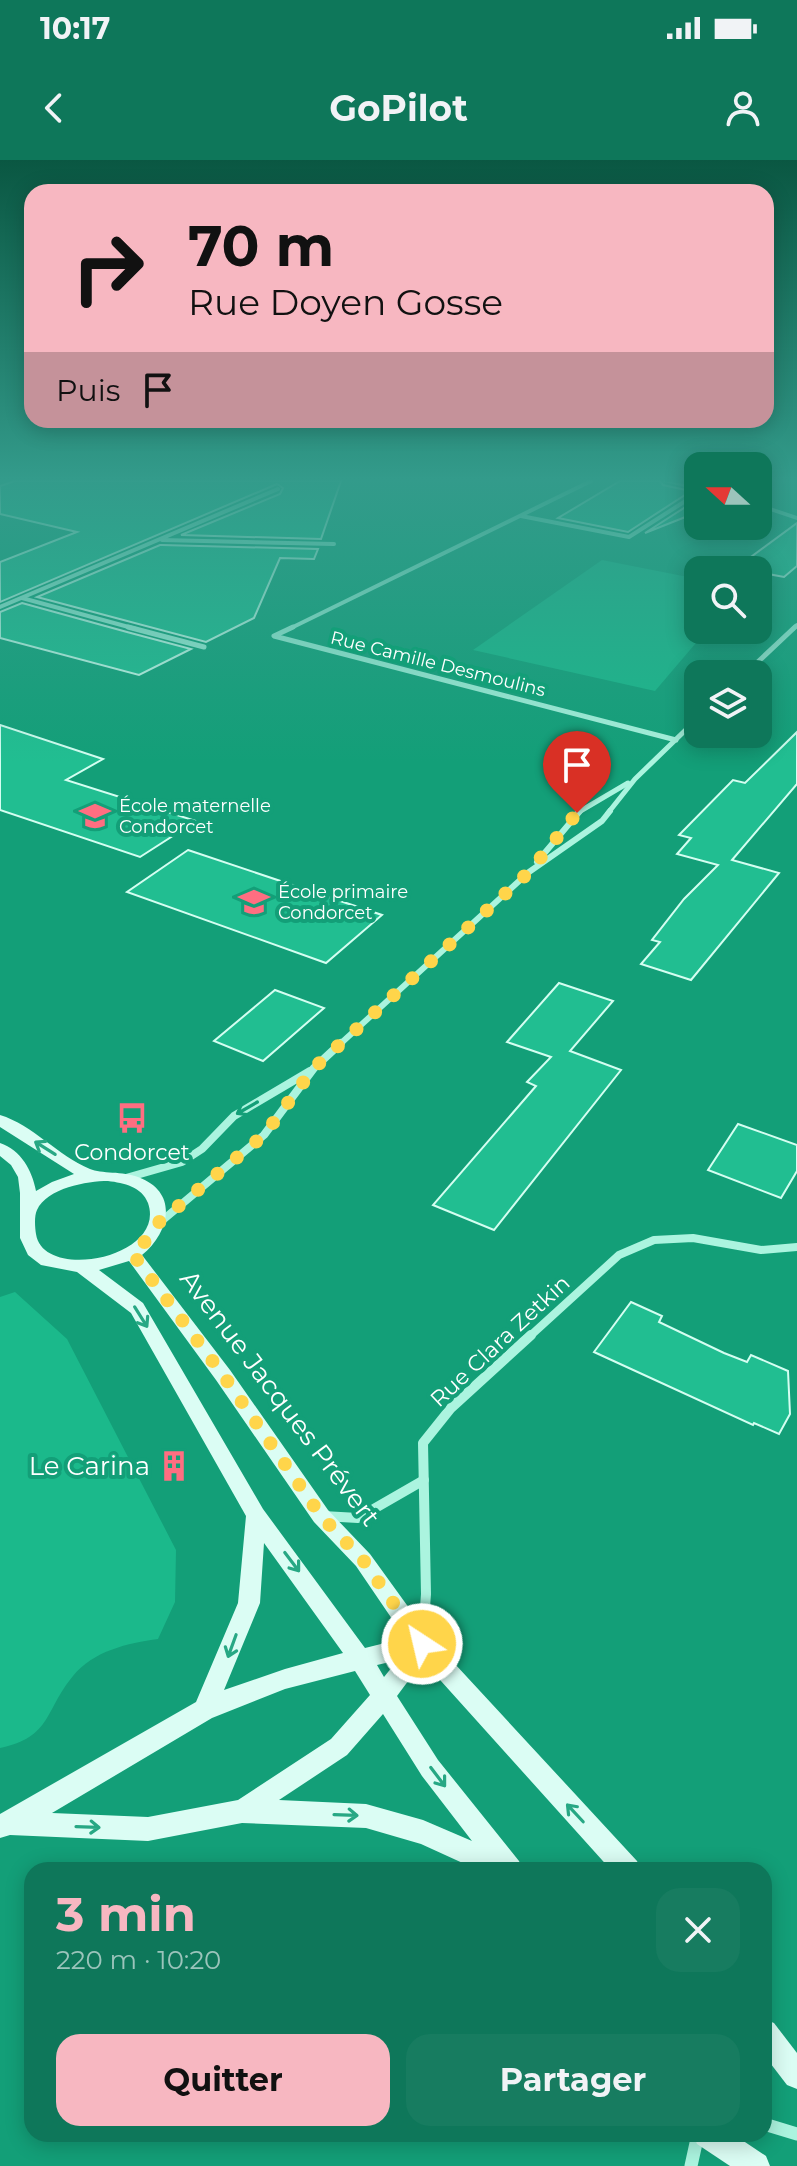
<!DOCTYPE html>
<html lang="fr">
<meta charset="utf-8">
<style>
:root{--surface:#0e775a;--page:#177c60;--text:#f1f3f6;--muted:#9bc4bb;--accent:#f7b7c1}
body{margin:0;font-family:Montserrat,sans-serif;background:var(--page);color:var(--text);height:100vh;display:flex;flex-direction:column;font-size:30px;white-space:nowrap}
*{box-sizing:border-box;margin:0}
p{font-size:26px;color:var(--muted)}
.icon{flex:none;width:44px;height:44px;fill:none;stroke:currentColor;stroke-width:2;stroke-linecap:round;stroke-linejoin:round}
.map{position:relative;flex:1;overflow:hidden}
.drawer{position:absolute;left:24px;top:1702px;width:748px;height:280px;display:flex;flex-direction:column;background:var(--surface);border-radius:24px;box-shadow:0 4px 20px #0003}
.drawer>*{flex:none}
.hud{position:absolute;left:24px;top:24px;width:750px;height:244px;border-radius:24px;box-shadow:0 4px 20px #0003;background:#f7b7c1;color:#111;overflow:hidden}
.needle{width:52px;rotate:291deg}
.fabs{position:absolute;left:684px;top:292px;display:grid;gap:16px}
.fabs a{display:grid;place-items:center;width:88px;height:88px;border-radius:16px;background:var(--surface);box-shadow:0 4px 20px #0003;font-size:40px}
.pin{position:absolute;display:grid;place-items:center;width:68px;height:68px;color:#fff;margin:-82px -34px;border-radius:50% 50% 50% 0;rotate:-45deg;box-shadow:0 0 8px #0007}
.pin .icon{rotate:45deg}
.me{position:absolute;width:88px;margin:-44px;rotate:325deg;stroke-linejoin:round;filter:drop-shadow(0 0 6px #0008)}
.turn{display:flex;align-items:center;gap:28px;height:168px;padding:0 32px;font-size:36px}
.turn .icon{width:104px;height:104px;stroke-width:2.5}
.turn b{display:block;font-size:56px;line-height:68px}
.then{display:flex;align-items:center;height:76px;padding:0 32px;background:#0003;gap:16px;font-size:30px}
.round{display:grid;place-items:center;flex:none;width:84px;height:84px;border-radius:24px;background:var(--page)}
.overview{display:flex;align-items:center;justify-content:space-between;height:136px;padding:0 32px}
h1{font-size:48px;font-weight:700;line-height:60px;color:var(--accent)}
.cta{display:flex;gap:16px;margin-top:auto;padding:16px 32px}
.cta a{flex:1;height:92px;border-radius:24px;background:var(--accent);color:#111;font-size:32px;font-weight:700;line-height:92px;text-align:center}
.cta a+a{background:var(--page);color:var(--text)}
.status{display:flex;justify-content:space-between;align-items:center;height:56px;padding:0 40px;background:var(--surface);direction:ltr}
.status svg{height:22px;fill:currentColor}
header{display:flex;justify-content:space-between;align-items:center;height:104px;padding:0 32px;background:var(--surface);font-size:36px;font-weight:700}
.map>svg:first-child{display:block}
.green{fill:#1bb98b}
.building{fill:#21be91;stroke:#d4fef1;stroke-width:2}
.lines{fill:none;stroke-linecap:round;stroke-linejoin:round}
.minor-far5{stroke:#abf4df;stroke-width:4}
.minor-far4{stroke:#abf4df;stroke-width:5}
.minor-far3{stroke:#abf4df;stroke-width:6}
.minor-far2{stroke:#abf4df;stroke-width:8}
.minor-far1{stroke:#abf4df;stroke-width:10}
.minor{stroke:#abf4df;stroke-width:13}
.tertiary{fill:#abf4df;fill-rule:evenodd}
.secondary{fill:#dbfdf4;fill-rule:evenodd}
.oneway{stroke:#139f78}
.oneway2{stroke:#27a884}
.route{stroke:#ffd54a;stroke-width:14;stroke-dasharray:0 25.2}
.labels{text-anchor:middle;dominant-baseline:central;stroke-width:8;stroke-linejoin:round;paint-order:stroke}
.far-street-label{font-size:18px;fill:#fff;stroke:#139f78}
.far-poi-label{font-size:18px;fill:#fff;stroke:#139f78;text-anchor:start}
.poi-label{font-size:22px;fill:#fff;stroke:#139f78}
.street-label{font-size:22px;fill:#fff;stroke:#139f78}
.near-street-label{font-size:26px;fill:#fff;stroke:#139f78}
.near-poi-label{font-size:26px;fill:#fff;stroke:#139f78;text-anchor:end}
</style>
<div class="status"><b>10:17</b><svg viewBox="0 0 49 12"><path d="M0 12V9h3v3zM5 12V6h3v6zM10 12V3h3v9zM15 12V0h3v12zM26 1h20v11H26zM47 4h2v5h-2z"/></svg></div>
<header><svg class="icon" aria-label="back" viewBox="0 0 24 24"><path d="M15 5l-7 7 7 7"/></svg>GoPilot<svg class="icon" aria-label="person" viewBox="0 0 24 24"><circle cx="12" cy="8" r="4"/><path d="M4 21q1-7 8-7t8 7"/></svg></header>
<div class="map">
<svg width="797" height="2006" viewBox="0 0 797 2006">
<rect width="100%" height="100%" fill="#139f78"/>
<g class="green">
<polygon points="602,400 698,419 698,470 707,470 655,531 473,490"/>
<path d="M15,1132L67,1179L176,1390L175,1442L158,1479C128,1483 93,1491 73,1516C44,1551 52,1577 0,1588V1137Z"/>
</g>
<g class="building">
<polygon points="15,321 341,321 321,379 181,375 280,334 283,328 277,324 0,442 0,402 77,372 0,354 0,326"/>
<polygon points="620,321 660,321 663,325 691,331 628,372 558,358"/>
<polygon points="698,339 698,352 645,373"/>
<polygon points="797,363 797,406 784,417 736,408"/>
<polygon points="160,385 162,385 318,389 314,399 280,398 254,458 206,482 37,437"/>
<polygon points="22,443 127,472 191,489 139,515 0,478 0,452"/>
<polygon points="0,565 103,599 66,620 196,661 140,697 0,650"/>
<polygon points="797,572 797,624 732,700 779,713 691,820 641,804 660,782 652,780 684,739 718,705 677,694 691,678 679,675 733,620 745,623"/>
<polygon points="188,690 382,755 326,803 127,732"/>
<polygon points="559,823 613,841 570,891 621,910 494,1070 433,1045 536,926 527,922 551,897 507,882"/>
<polygon points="275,830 324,848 263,901 214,881"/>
<polygon points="738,964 797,985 797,1011 781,1038 708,1010"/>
<polygon points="631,1142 662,1156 659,1162 724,1193 747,1202 751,1195 788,1211 790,1254 779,1274 754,1263 753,1265 594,1192"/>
</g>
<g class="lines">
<g class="minor-far5">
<polyline points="521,356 629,377 698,333"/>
<polyline points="162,380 334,384"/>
<polyline points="22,438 136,469"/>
<polyline points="0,447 278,329"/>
<polyline points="289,469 591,321"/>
<polyline points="793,469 797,465"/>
</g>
<g class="minor-far4">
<polyline points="128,467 204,487"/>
<polyline points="293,467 274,476 676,580"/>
<polyline points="745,514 795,467"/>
<polyline points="577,653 628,623"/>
<polyline points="608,653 635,619 698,558"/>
</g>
<g class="minor-far3">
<polyline points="537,702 580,651"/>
<polyline points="339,885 529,712 602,661 610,651"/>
</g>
<g class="minor-far2">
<polyline points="126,1018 182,1002 202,989 234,956 310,911"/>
<polyline points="158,1064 264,975 314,908 341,883"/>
<polyline points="529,1177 619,1095 654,1080 693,1078 761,1090 797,1087"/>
</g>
<g class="minor-far1">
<polyline points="323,1356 358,1358 424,1320"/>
<polyline points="423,1475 426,1434 423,1283 451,1248 531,1175"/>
</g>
<g class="minor">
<polyline points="764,1964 797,1974"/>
<polyline points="691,2006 698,1974"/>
</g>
<g class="tertiary">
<polygon points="663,321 698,326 698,330 664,322"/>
<polygon points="758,343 797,356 797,360 758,347"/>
</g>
<g class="secondary">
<path d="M0,955C33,965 58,996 90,1009C101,1014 123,1011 138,1017C179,1032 170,1072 142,1095L230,1210L328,1350L370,1394L430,1477L637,1701L641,1710H611L423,1501L397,1536L438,1600L519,1701L523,1710H478L421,1684L366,1668L242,1663L148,1681L10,1675L0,1678V1654L196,1542L238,1443L246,1356L131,1153L77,1112L41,1105L28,1095L20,1078V1033L18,1017L11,1005L0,996V983C21,990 32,1010 36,1031L52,1022L74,1014L0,967ZM108,1021C124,1023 142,1027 148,1043C167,1098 43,1122 36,1074C35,1068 34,1056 37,1050C47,1028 87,1021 108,1021ZM129,1101L216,1220L314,1362L356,1406L405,1478L365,1488L263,1349L143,1143L99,1110ZM264,1383L343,1493L285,1509L224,1530L260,1443ZM394,1501H397L384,1517L377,1505ZM355,1511L370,1535L331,1579L238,1640L148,1657L52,1653L212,1558L285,1529ZM383,1554L422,1616L472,1681L423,1660L366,1644L279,1640L347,1595Z"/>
<polygon points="764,1859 774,1863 797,1893 797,1929 787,1925 764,1895"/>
<polygon points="693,1974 733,1974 766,1996 770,2006 730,2006 697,1984"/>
</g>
</g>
<defs><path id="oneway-shaft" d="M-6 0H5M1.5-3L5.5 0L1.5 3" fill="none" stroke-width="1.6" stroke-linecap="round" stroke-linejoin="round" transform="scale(2)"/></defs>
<use class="oneway" href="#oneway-shaft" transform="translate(247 948) rotate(150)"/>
<g class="oneway2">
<use href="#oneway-shaft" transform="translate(45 988) rotate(-148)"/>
<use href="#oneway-shaft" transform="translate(141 1157) rotate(58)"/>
<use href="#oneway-shaft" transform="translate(292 1402) rotate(53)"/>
<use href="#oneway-shaft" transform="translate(232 1486) rotate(110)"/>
<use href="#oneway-shaft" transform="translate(438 1617) rotate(53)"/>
<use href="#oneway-shaft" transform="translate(575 1653) rotate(-133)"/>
<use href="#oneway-shaft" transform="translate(346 1655) rotate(2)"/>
<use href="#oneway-shaft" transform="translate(88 1667) rotate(2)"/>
</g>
<linearGradient id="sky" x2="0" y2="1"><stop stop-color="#0a5742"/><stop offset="0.53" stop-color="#339b8b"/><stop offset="1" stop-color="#339b8b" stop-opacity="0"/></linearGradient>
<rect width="797" height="602" fill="url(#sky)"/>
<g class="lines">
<polyline class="route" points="422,1484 363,1400 321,1356 223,1215 132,1093 148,1079 157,1064 264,975 314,908 529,712 577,653"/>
</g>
<defs>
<symbol id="school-bare" viewBox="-9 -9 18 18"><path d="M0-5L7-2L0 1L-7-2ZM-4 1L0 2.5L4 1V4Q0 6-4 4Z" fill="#ff6e81" stroke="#139f78" stroke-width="2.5" paint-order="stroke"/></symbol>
<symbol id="bus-bare" viewBox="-9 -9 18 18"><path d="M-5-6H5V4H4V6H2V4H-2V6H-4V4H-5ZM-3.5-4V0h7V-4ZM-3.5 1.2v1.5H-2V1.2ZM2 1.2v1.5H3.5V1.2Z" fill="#ff6e81" stroke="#139f78" stroke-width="2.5" paint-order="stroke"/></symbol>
<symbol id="building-bare" viewBox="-9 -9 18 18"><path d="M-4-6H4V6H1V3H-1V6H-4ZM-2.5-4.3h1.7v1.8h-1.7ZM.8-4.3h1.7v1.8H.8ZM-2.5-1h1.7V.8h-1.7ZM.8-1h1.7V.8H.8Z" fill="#ff6e81" stroke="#139f78" stroke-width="2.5" paint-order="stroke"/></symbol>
</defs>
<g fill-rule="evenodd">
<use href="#school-bare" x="73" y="634" width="44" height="44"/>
<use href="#school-bare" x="232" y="720" width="44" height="44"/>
<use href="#bus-bare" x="110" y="936" width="44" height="44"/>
<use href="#building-bare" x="152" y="1284" width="44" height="44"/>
</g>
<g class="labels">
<g class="far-street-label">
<text transform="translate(438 504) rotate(14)">Rue Camille Desmoulins</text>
</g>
<g class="far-poi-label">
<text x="119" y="646">École maternelle<tspan x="119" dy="21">Condorcet</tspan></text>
<text x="278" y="732">École primaire<tspan x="278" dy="21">Condorcet</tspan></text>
</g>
<g class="poi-label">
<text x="132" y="992">Condorcet</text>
</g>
<g class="street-label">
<text transform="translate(500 1181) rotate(-43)">Rue Clara Zetkin</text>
</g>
<g class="near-street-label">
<text transform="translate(280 1238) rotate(53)">Avenue Jacques Prévert</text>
</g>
<g class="near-poi-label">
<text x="150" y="1306">Le Carina</text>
</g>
</g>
</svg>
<div class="fabs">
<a><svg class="needle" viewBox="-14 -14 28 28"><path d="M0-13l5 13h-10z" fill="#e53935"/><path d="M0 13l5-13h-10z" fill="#9bc4bb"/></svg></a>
<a><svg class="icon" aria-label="search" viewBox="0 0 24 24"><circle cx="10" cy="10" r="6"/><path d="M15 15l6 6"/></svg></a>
<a><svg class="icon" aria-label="layers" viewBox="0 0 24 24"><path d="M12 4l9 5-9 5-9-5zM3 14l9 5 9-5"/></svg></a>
</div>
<div class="pin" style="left:577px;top:653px;background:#d93025"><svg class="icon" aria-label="arrive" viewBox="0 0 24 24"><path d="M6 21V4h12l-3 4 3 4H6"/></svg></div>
<svg class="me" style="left:422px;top:1484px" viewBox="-20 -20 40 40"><circle r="17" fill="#ffd54a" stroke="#fff" stroke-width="3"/><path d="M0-11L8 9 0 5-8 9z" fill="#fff"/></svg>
<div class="hud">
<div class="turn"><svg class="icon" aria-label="right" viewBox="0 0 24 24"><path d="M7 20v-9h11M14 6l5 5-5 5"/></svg><div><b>70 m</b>Rue Doyen Gosse</div></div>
<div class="then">Puis<svg class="icon" aria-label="arrive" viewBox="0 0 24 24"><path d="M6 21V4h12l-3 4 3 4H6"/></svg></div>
</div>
<section class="drawer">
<div class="overview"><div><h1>3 min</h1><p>220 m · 10:20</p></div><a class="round"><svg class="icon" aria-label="close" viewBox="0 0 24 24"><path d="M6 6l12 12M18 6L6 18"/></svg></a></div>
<div class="cta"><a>Quitter</a><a>Partager</a></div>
</section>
</div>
